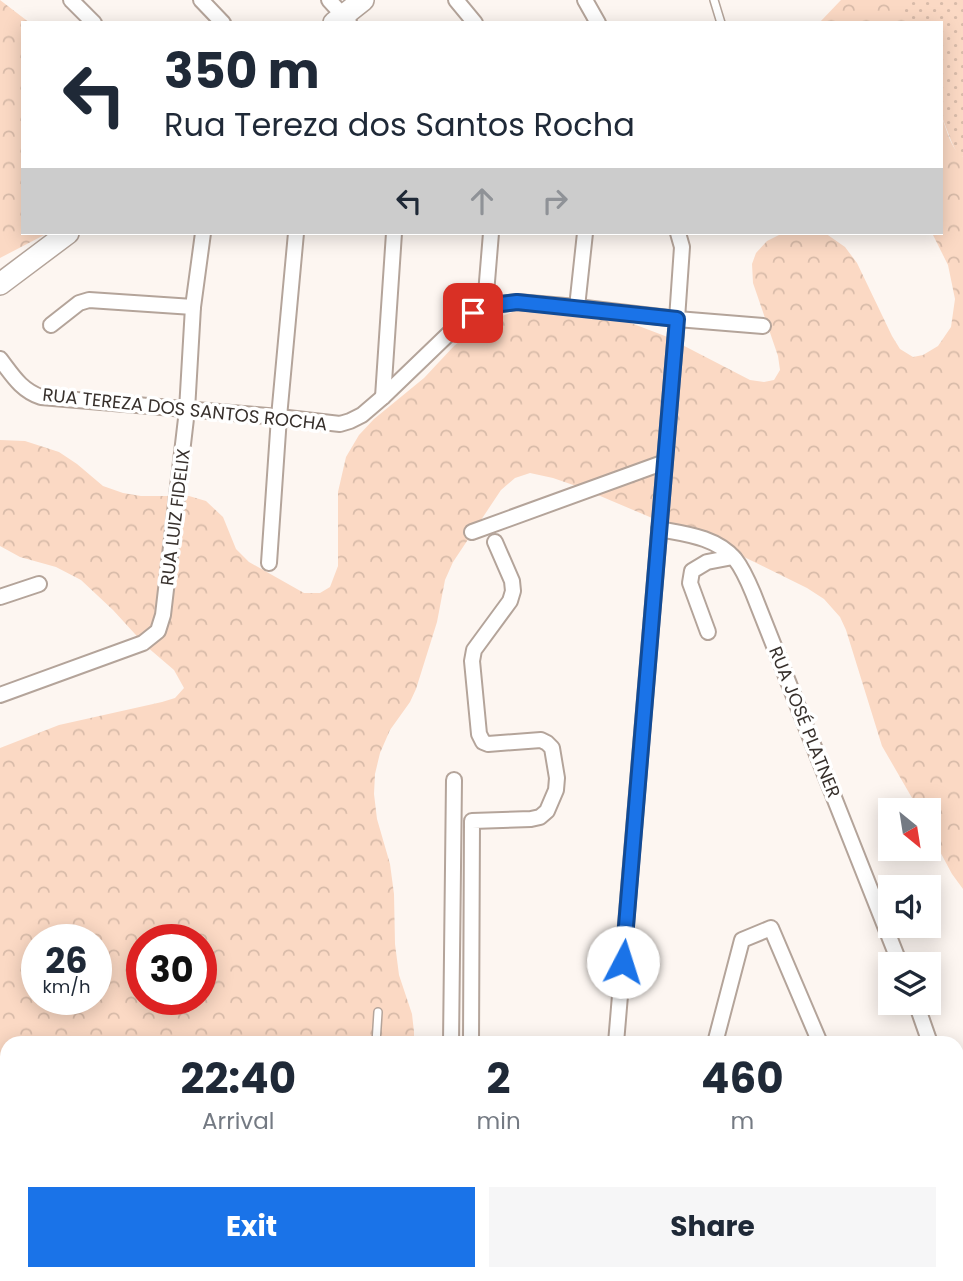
<!DOCTYPE html>
<meta charset="utf-8">
<style>
:root{--surface:#fff;--page:#f6f6f7;--text:#1f2937;--muted:#747a83;--accent:#1a73e8}
body{margin:0;font-family:Poppins,sans-serif;background:var(--page);color:var(--text);height:100vh;display:flex;flex-direction:column;font-size:26px;white-space:nowrap}
*{box-sizing:border-box;margin:0}
p{font-size:23px;color:var(--muted)}
.icon{flex:none;width:38px;height:38px;fill:none;stroke:currentColor;stroke-width:2;stroke-linecap:round;stroke-linejoin:round}
.map{position:relative;flex:1;overflow:hidden}
.details{position:absolute;left:0px;top:1036px;width:964px;height:245px;display:flex;flex-direction:column;background:var(--surface);border-radius:21px 21px 0 0;box-shadow:0 4px 18px #0003}
.details>*{flex:none}
.banner{position:absolute;left:21px;top:21px;width:922px;height:214px;border-radius:0px;box-shadow:0 4px 18px #0003;background:#fff;color:var(--text);overflow:hidden}
.needle{width:46px;rotate:150deg}
.controls{position:absolute;left:878px;top:798px;display:grid;gap:14px}
.controls a{display:grid;place-items:center;width:63px;height:63px;border-radius:0px;background:var(--surface);box-shadow:0 4px 18px #0003;font-size:35px}
.speed{position:absolute;left:21px;top:924px;display:flex;gap:14px;font-size:35px;font-weight:700;text-align:center}
.speed>*{display:grid;place-content:center;width:91px;height:91px;border-radius:50%;background:var(--surface);box-shadow:0 4px 18px #0003;line-height:1}
.speed small{font-size:18px;font-weight:400}
.speed .limit{border:10px solid #d22;background:#fff;color:#111}
.pin{position:absolute;display:grid;place-items:center;width:60px;height:60px;color:#fff;margin:-30px;border-radius:14px;box-shadow:0 4px 10px #0006}
.me{position:absolute;width:77px;margin:-38px;rotate:5deg;stroke-linejoin:round;filter:drop-shadow(0 0 5px #0008)}
.turn{display:flex;align-items:center;gap:24px;height:147px;padding:0 28px;font-size:32px}
.turn .icon{width:91px;height:91px;stroke-width:2.5}
.turn b{display:block;font-size:49px;line-height:60px}
.lanes{display:flex;align-items:center;height:66px;padding:0 28px;background:#0003;justify-content:center;gap:35px;direction:ltr}
.lanes .off{opacity:.35}
.eta{display:flex;justify-content:space-evenly;align-items:center;height:119px;text-align:center}
.eta b{font-size:42px;font-weight:700;line-height:49px}
.button{display:flex;gap:14px;margin-top:auto;padding:14px 28px}
.button a{flex:1;height:80px;border-radius:0px;background:var(--accent);color:#fff;font-size:28px;font-weight:700;line-height:80px;text-align:center}
.button a+a{background:var(--page);color:var(--text)}
.map>svg:first-child{display:block}
.grass{fill:url(#grass-dots)}
.forest{fill:url(#forest-crowns);fill-rule:evenodd}
.lines{fill:none;stroke-linecap:round;stroke-linejoin:round}
.river{stroke:#eeb28c;stroke-width:23}
.lane-casing{stroke:#b4a49a;stroke-width:10}
.street-casing{stroke:#b4a49a;stroke-width:18}
.secondary-casing{stroke:#b4a49a;stroke-width:24}
.lane{stroke:#fff;stroke-width:7}
.street{stroke:#fff;stroke-width:14}
.secondary{stroke:#fff;stroke-width:21}
.route-casing{stroke:#114b97;stroke-width:18}
.route{stroke:#1a73e8;stroke-width:12}
.labels{text-anchor:middle;dominant-baseline:central;stroke-width:7;stroke-linejoin:round;paint-order:stroke}
.street-label{font-size:18px;fill:#37302c;stroke:#fff}
</style>
<div class="map">
<svg width="963" height="1281" viewBox="0 0 963 1281">
<defs>
<pattern id="grass-dots" width="8" height="8" patternUnits="userSpaceOnUse" patternTransform="scale(1.75)"><rect width="8" height="8" fill="#fbd9c4"/><path d="M2 2h.1M6 6h.1" fill="none" stroke="#d8bba9" stroke-width="1.8" stroke-linecap="round"/></pattern>
<pattern id="forest-crowns" width="20" height="18" patternUnits="userSpaceOnUse" patternTransform="scale(1.75)"><rect width="20" height="18" fill="#fbd9c4"/><path d="M2 6a3 3 0 1 1 6 0M12 15a3 3 0 1 1 6 0" fill="none" stroke="#d8bba9"/></pattern>
</defs>
<rect width="100%" height="100%" fill="#fdf6f1"/>
<polygon class="grass" points="905,0 963,0 963,157 958,155 952,143 942,117 942,23 905,23"/>
<g class="forest">
<polygon points="0,0 30,23 23,23 23,233 48,233 0,258"/>
<polygon points="841,0 905,0 905,23 819,23"/>
<path d="M942,117C947,131 951,149 963,157V889L952,874L929,831V810H919L882,746L846,630L840,617L824,599L807,588L744,557L579,487L553,478L530,473L515,478L501,490L453,562L445,580L437,622L416,689L410,702L390,730L380,753L375,774L374,794L377,819L390,864L394,894L395,944L399,975L412,1014L414,1032V1043H7V1197H0V748L59,725L162,702L175,698L184,688L174,670L146,646L113,610L81,580L56,567L20,557L0,546V440L25,441L59,452L77,464L103,486L123,493L141,496H189L206,501L223,517L236,549L249,562L304,593H320L330,587L338,566V492L346,457L359,435L374,419L424,378L454,346L474,330L491,320L515,311L536,307L602,312L665,336L750,380L764,382L774,380L780,370L778,356L753,283L752,264L756,253L767,241L783,233H825L845,247L857,263L892,336L900,349L913,357L923,355L938,346L951,327L955,299L948,265L932,233H942ZM37,940H96V999H37ZM142,940H201V999H142Z"/>
</g>
<g class="lines">
<g class="river">
<polyline points="0,1175 7,1184"/>
<polyline points="62,1274 64,1281"/>
</g>
<defs>
<g id="lane">
<polyline points="714,0 721,23"/>
<polyline points="376,1043 378,1012"/>
</g>
<g id="street">
<polyline points="71,0 94,23"/>
<polyline points="201,0 223,23"/>
<polyline points="329,0 349,22"/>
<polyline points="456,0 475,23"/>
<polyline points="585,0 598,23"/>
<polyline points="485,306 491,233"/>
<polyline points="577,307 585,233"/>
<polyline points="51,325 79,303 89,300 193,307"/>
<path d="M0,359C13,376 21,390 41,397L279,417L340,424L350,421L362,415L383,397L462,321L485,306L517,302L577,307L677,319L763,326"/>
<polyline points="383,397 394,233"/>
<path d="M659,529C686,534 716,537 735,559C743,569 748,581 753,593L900,964"/>
<polyline points="472,532 665,462"/>
<polyline points="269,563 279,417 296,233"/>
<polyline points="0,597 39,584"/>
<polyline points="708,632 690,583 692,571 707,562 733,557"/>
<polyline points="0,695 143,643 158,631 163,615 187,410 193,307 203,233"/>
<polyline points="916,1003 930,1043"/>
<polyline points="451,1043 454,780"/>
<polyline points="471,1043 472,821 531,819 540,817 547,811 556,790 557,778 552,748 547,743 541,740 488,744 483,742 479,734 472,661 474,650 510,601 513,591 512,581 495,542"/>
<polyline points="616,1043 677,319 682,247 678,233"/>
<polyline points="715,1043 742,940 771,928 820,1043"/>
<polyline points="957,1136 963,1133"/>
<polyline points="957,1149 963,1164"/>
<polyline points="0,1259 7,1255"/>
<polyline points="264,1274 269,1281"/>
<polyline points="513,1274 516,1281"/>
<polyline points="627,1274 630,1281"/>
<polyline points="784,1274 786,1281"/>
</g>
<g id="secondary">
<polyline points="334,23 363,0"/>
<polyline points="0,284 68,233"/>
</g>
</defs>
<use href="#lane" class="lane-casing"/>
<use href="#street" class="street-casing"/>
<use href="#secondary" class="secondary-casing"/>
<use href="#lane" class="lane"/>
<use href="#street" class="street"/>
<use href="#secondary" class="secondary"/>
</g>
<g class="lines">
<defs>
<polyline id="route" points="473,313 485,306 517,302 677,319 623,962"/>
</defs>
<use href="#route" class="route-casing"/>
<use href="#route" class="route"/>
</g>
<g class="labels">
<g class="street-label">
<text transform="translate(185 409) rotate(6)">RUA TEREZA DOS SANTOS ROCHA</text>
<text transform="translate(175 517) rotate(-83)">RUA LUIZ FIDELIX</text>
<text transform="translate(805 722) rotate(68)">RUA JOSÉ PLATNER</text>
</g>
</g>
</svg>
<div class="controls">
<a><svg class="needle" viewBox="-14 -14 28 28"><path d="M0-13l5 13h-10z" fill="#e53935"/><path d="M0 13l5-13h-10z" fill="#747a83"/></svg></a>
<a><svg class="icon" aria-label="sound" viewBox="0 0 24 24"><path d="M4 9h4l5-4v14l-5-4H4zM17 9q2 3 0 6"/></svg></a>
<a><svg class="icon" aria-label="layers" viewBox="0 0 24 24"><path d="M12 4l9 5-9 5-9-5zM3 14l9 5 9-5"/></svg></a>
</div>
<div class="speed"><div>26<small>km/h</small></div><div class="limit">30</div></div>
<div class="pin" style="left:473px;top:313px;background:#d93025"><svg class="icon" aria-label="arrive" viewBox="0 0 24 24"><path d="M6 21V4h12l-3 4 3 4H6"/></svg></div>
<svg class="me" style="left:623px;top:962px" viewBox="-20 -20 40 40"><circle r="19" fill="#fff"/><path d="M0-13L10 11 0 6-10 11z" fill="#1a73e8"/></svg>
<div class="banner">
<div class="turn"><svg class="icon" aria-label="left" viewBox="0 0 24 24"><path d="M17 20v-9H6M10 6l-5 5 5 5"/></svg><div><b>350 m</b>Rua Tereza dos Santos Rocha</div></div>
<div class="lanes"><svg class="icon" aria-label="left" viewBox="0 0 24 24"><path d="M17 20v-9H6M10 6l-5 5 5 5"/></svg><svg class="icon off" aria-label="ahead" viewBox="0 0 24 24"><path d="M12 20V5M6 11l6-6 6 6"/></svg><svg class="icon off" aria-label="right" viewBox="0 0 24 24"><path d="M7 20v-9h11M14 6l5 5-5 5"/></svg></div>
</div>
<section class="details">
<div class="eta">
<div><b>22:40</b><p>Arrival</p></div>
<div><b>2</b><p>min</p></div>
<div><b>460</b><p>m</p></div>
</div>
<div class="button"><a>Exit</a><a>Share</a></div>
</section>
</div>
